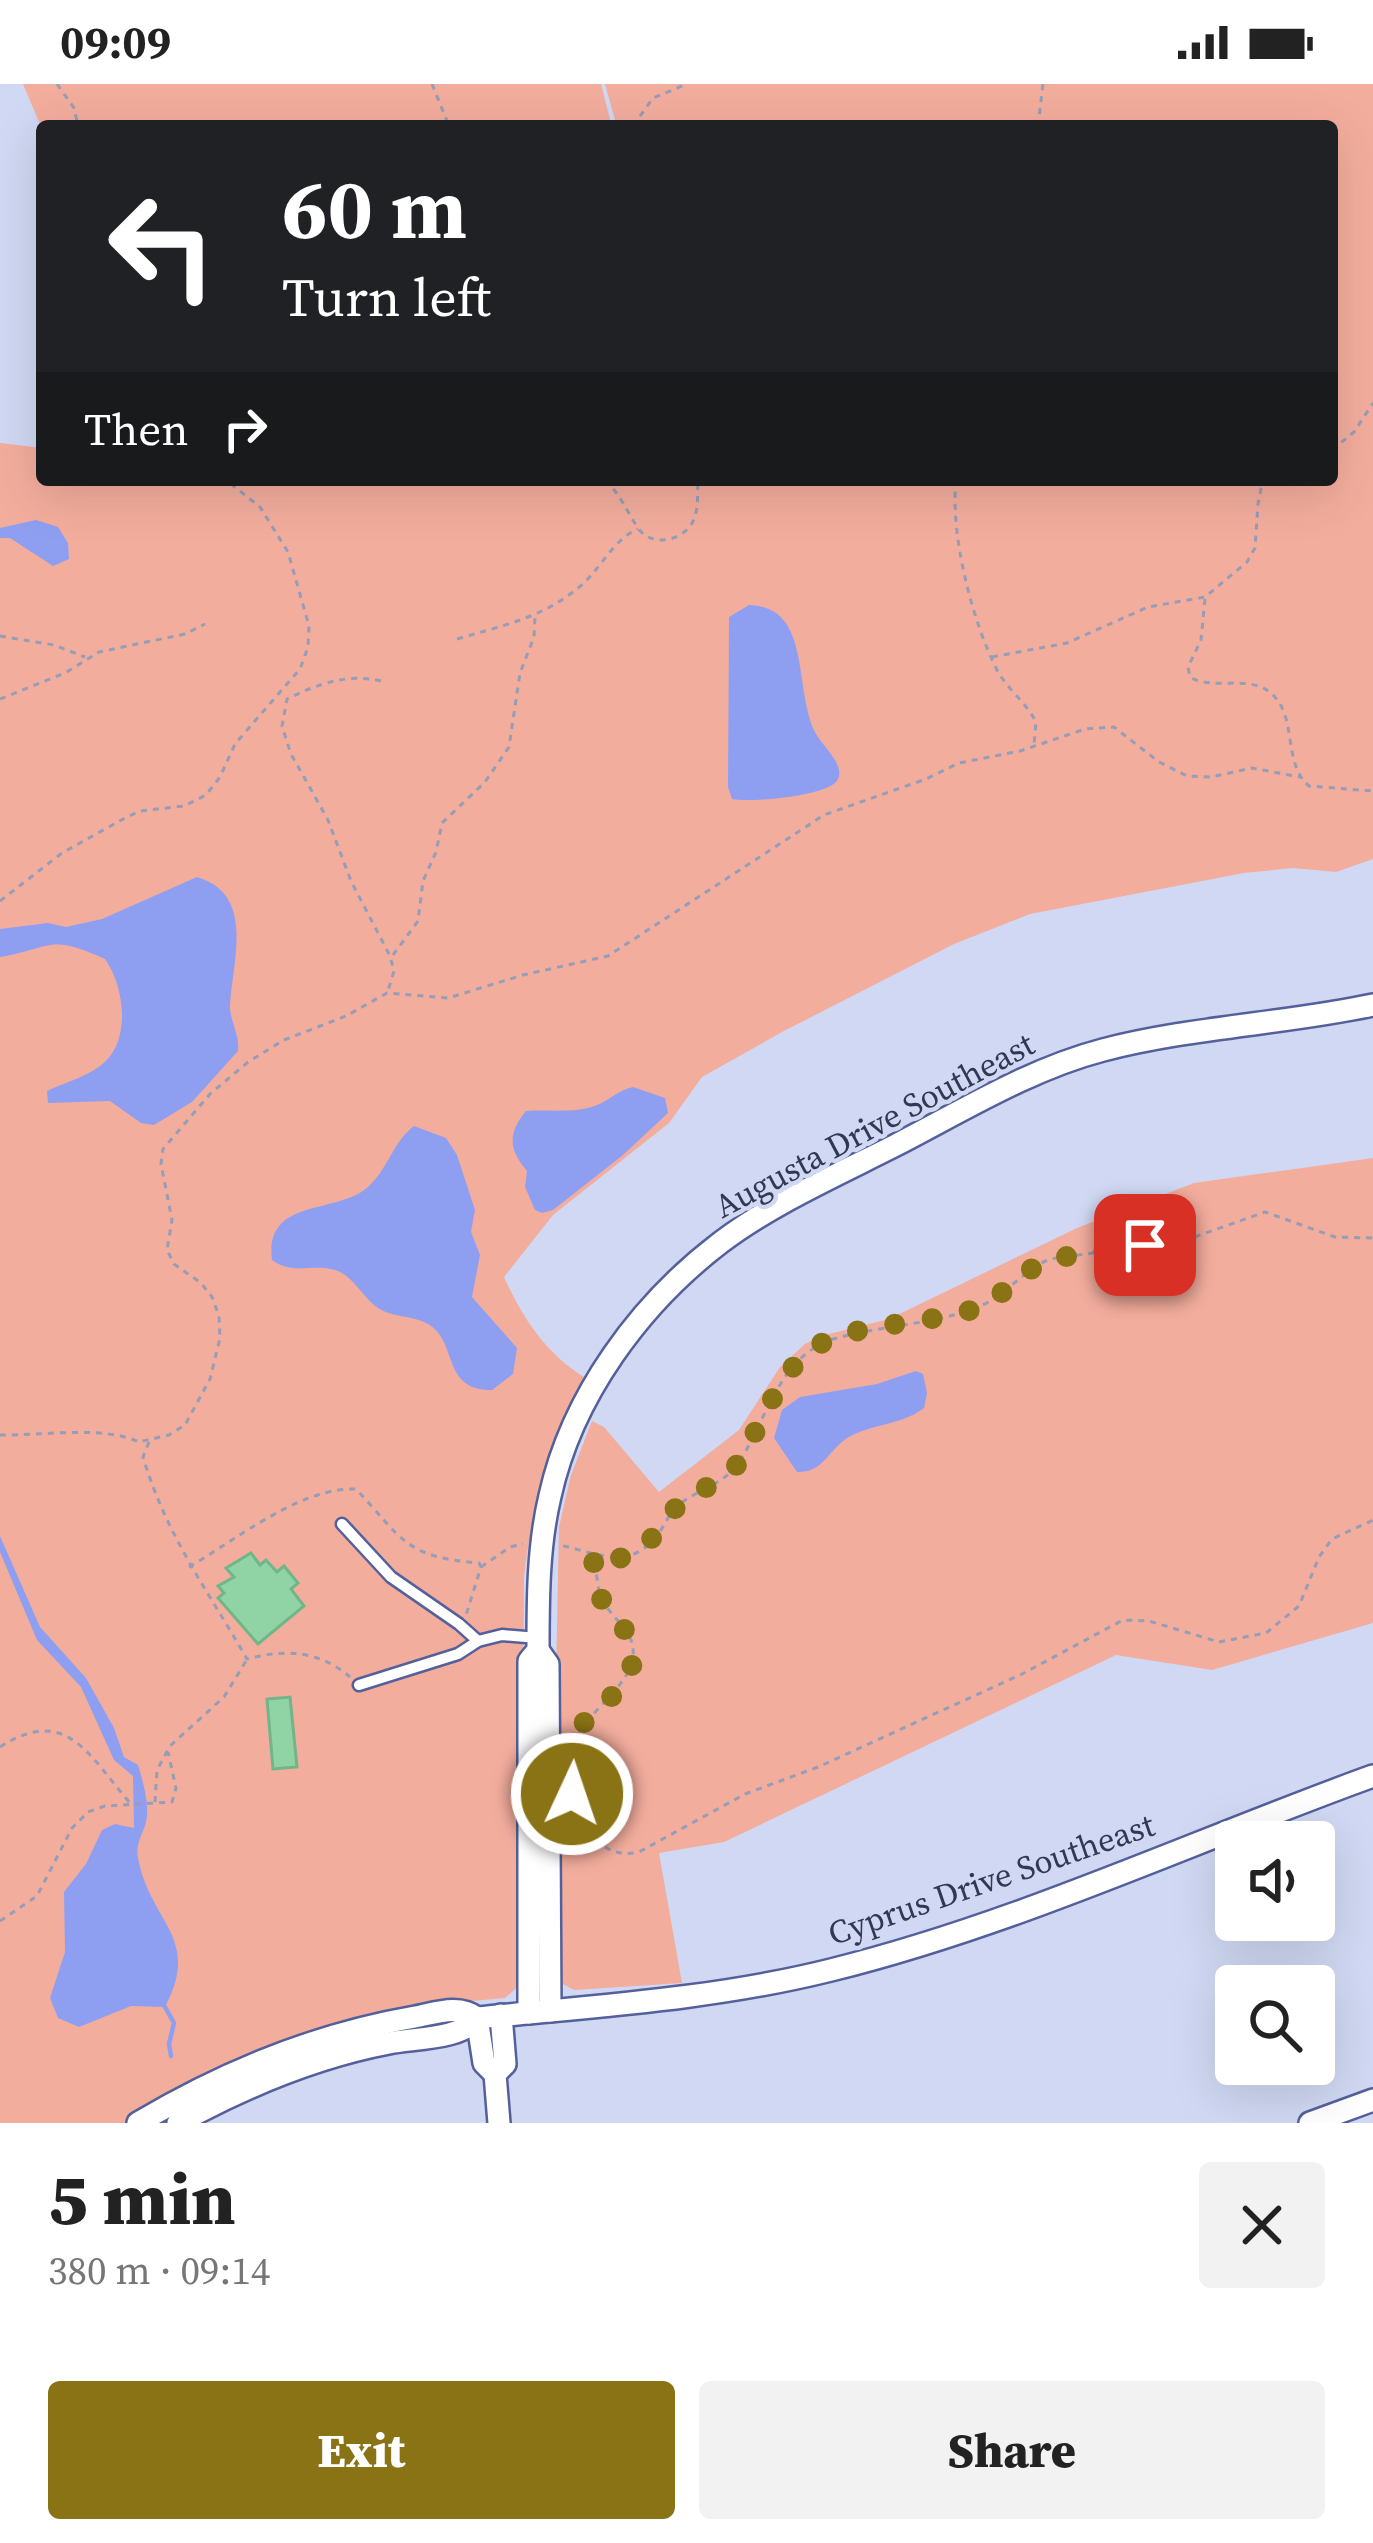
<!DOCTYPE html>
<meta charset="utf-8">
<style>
:root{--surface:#fff;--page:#f2f2f2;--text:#222;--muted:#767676;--accent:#8a7315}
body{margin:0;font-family:"Source Serif 4",serif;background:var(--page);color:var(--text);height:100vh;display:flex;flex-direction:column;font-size:45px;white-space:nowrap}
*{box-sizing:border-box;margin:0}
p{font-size:39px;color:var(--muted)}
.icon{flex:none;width:66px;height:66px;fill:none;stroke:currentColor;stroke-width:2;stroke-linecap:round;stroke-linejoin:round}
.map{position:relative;height:2039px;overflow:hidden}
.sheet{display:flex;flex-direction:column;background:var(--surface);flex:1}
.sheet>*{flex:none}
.hud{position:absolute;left:36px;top:36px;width:1302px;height:366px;border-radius:12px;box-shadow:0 12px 48px #0002;background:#202124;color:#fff;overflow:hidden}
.buttons{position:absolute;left:1215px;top:1737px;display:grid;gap:24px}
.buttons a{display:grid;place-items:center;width:120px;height:120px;border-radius:12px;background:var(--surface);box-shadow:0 12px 48px #0002;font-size:60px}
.pin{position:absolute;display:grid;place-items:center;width:102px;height:102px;color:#fff;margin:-51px;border-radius:24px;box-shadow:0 6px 18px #0006}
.me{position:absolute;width:132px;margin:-66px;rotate:3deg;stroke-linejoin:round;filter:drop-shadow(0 0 9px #0008)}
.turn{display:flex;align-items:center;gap:42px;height:252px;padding:0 48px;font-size:54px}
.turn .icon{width:156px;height:156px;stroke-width:2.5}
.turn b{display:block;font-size:84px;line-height:102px}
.then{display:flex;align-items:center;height:114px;padding:0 48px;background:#0003;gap:24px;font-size:45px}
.round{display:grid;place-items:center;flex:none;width:126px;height:126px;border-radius:12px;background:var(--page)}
.head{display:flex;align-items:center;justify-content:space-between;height:204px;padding:0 48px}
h1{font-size:72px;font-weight:800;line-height:90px}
.action{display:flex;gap:24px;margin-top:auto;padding:24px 48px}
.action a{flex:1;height:138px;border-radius:12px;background:var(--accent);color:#fff;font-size:48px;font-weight:800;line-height:138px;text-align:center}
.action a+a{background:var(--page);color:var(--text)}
.status{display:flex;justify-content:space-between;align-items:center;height:84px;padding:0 60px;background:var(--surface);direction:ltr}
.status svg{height:33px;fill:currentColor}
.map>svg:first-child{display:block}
.green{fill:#f3ad9d}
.water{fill:#8e9ff1}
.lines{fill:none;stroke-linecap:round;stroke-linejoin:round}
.stream{stroke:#8e9ff1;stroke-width:4.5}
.building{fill:#90d4a5;stroke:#72b588;stroke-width:3}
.lane-casing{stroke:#54609b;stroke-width:15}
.street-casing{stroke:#54609b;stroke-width:26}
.path{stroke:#959db7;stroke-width:3;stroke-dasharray:6 6;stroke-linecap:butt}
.lane{stroke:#fff;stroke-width:10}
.street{stroke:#fff;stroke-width:21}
.route{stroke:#8a7315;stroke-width:21;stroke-dasharray:0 37.8}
.labels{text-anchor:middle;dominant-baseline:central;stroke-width:9;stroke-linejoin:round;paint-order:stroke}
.street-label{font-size:33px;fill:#313852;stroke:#d0d8f3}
</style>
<div class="status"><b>09:09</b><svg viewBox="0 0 49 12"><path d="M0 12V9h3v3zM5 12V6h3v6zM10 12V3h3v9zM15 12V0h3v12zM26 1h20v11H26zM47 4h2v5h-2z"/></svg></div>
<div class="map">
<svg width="1373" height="2039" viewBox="0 0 1373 2039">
<rect width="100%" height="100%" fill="#d0d8f3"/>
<g class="green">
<path d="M23,0H601L611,39L615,36L605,0H1373V775L1336,788L1293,784L1244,789L1030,830L954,860L782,948L702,993L669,1039L553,1131L504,1193C522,1233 546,1270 584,1293C551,1366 533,1413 524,1493L521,1900L505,1914L450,1919L149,2023L125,2039H0V359L42,364V396H1332V42H42V45Z"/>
<polygon points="1373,1074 1373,1539 1212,1586 1116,1571 724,1758 659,1769 682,1899 574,1906 559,1898 555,1642 559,1443 571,1391 592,1337 604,1343 659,1408 739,1346 780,1283 805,1260 821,1252 889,1235 1077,1144 1194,1099"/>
</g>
<g class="water">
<polygon points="36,436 58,443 68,459 69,475 53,482 10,454 0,454 0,444"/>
<path d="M749,521C812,523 793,602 815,648C822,662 845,680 838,695C831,712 750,719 732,715L728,703L729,533Z"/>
<path d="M197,793C255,810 233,875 230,920C229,936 240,950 238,967L192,1018L154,1041L141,1039L110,1017L48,1019L47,1007C64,999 85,993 100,982C132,959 125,903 105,875C48,849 53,864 0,873V845L48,839L66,843L102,835Z"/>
<path d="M633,1003L665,1014L668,1029L623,1071L553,1126L542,1129L535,1126L525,1103L527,1087C509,1066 507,1050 526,1027C550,1025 574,1030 597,1021C610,1016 618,1006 633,1003Z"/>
<path d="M414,1042L446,1054L457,1071L475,1126L471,1148L480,1171L472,1213L517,1264L513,1290L492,1306C443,1307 457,1260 431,1242C416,1231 393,1234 378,1224C362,1213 354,1192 335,1186C312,1179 294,1192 272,1176C264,1113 337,1131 368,1103C388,1085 393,1058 414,1042Z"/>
<path d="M916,1287L923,1290L927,1309L924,1324C899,1343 867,1339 843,1357C827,1370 821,1389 797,1388L774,1354L782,1326L800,1313L877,1300Z"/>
<path d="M0,1452L40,1543L86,1594L114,1644L124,1673L138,1681C143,1698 150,1720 146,1738C143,1750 135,1760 138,1774C150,1839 202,1853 165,1923L131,1922L79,1943L58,1934L50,1914L65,1868L64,1808L86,1780L102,1746L115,1740L134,1744L133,1692L114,1676L81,1603L37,1556L0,1468Z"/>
</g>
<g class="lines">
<polyline class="stream" points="165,1923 174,1939 169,1960 171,1972"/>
</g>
<g class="building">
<polygon points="251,1469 260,1481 266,1476 277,1488 284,1482 298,1499 291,1505 304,1522 258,1560 218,1514 224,1509 218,1502 234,1493 226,1484"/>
<polygon points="290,1613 297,1683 273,1685 267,1615"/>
</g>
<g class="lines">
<defs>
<g id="lane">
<polyline points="342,1440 391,1493 459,1540 478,1557"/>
<polyline points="359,1601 458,1570 478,1557 502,1551 538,1554"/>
</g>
<g id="street">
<polyline points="538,1566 548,1580 550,1927"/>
<path d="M529,1929V1577L538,1566C538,1515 538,1462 550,1412C572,1312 640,1220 720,1159C773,1119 837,1091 896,1061C962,1027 1030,985 1103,966C1191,943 1284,940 1373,921"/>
<polyline points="477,1934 484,1979 495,1990"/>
<path d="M138,2039C224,1988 316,1950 415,1933C436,1929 459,1920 477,1934C595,1922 715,1915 831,1886C1017,1840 1193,1757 1373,1692"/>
<path d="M178,2039C244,2003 315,1973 389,1959C414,1954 463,1955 477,1934"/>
<polyline points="499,2039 495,1990 505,1980 501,1931"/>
<polyline points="1310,2039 1373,2016"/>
</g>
</defs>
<use href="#lane" class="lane-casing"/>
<use href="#street" class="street-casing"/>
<g class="path">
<polyline points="57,0 74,24 78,42"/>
<polyline points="432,0 449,42"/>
<polyline points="633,42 653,14 687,0"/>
<polyline points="1038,42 1043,0"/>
<polyline points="1332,366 1354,348 1373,319"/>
<path d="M605,396C621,411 627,428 638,444C652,465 686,456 694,435C699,423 697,408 698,396"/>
<path d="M956,396C950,450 972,537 997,586C1007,605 1026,618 1036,638L1034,661"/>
<path d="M1205,515L1201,556L1188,583L1190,593C1215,608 1251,588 1274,612C1297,636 1283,680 1309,702L1373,707"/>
<polyline points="0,552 54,561 85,573"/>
<path d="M457,555C501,542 542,534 578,504C600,487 612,456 638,445"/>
<polyline points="992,573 1067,559 1148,523 1205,513 1247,478 1255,464 1258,420 1261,405 1270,396"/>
<path d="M381,597C347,589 318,600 287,615L282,642L291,670L328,736L351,797L390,872L394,887L388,907"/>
<polyline points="0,615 65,589 99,568 185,550 205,540"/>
<polyline points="0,817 62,769 125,734 140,727 184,722 206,711 220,693 235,660 300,585 308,563 309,542 288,468 260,423 226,396"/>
<polyline points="393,871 418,837 423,797 436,768 442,739 485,698 509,663 520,589 534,553 535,532"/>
<path d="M0,1351C41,1352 103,1341 139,1358L169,1351L185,1341L210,1295L220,1254L219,1232L212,1213L201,1199L174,1180L167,1166L172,1136L161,1080L163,1065L210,1010L248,978L284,956L346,932L387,909L448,914L523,891L608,872L824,731L926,695L959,679L1020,667L1085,645L1114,643L1159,678L1187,692L1211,693L1252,684L1300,693"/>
<path d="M149,1358L143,1373C167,1453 207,1505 247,1575C286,1565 318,1566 350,1593"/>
<path d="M563,1462C597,1469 628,1487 656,1453C664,1443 668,1431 677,1423C694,1406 723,1401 737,1381C766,1339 776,1279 827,1257C877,1241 930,1242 978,1223C1006,1212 1023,1186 1050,1175L1186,1156L1265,1128L1335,1153L1373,1154"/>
<path d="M189,1483C236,1456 300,1403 356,1405C403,1455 404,1473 479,1479L481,1483L466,1531"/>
<polyline points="481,1483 510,1463 523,1460"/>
<path d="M0,1663C67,1620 89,1672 130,1719"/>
<path d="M568,1669C581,1626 646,1598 631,1556C625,1541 610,1531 603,1517C595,1502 599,1486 591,1471"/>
<path d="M569,1702C580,1736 598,1778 639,1768L745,1710L818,1683L1022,1590L1123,1536L1149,1537L1219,1558L1266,1549L1299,1522L1319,1473L1332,1455L1373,1436"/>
<polyline points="155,1718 157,1686 170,1662 224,1613 246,1577"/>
<polyline points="0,1837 37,1812 72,1744 88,1728 105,1722 172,1718 176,1704 168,1668"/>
</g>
<use href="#lane" class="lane"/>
<use href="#street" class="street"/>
</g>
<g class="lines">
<path class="route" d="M572,1710C550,1623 630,1627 633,1573C634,1547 613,1536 602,1516C595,1502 598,1486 591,1471C651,1487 650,1442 685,1416C702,1403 726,1398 738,1379C759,1345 772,1307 799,1276C835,1236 924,1243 974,1225C1004,1214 1021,1186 1050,1175L1145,1161"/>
</g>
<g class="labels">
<g class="street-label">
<text transform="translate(874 1041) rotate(-28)">Augusta Drive Southeast</text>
<text transform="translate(991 1795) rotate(-19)">Cyprus Drive Southeast</text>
</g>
</g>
</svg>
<div class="buttons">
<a><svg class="icon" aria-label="sound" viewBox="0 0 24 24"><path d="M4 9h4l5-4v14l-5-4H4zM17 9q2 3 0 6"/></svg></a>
<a><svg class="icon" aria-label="search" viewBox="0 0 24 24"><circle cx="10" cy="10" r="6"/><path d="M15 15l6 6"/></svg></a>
</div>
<div class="pin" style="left:1145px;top:1161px;background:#d93025"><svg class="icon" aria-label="arrive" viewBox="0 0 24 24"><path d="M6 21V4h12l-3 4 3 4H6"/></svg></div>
<svg class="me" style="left:572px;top:1710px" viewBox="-20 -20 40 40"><circle r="17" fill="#8a7315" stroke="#fff" stroke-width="3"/><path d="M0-11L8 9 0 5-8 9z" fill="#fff"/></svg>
<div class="hud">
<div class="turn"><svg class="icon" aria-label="left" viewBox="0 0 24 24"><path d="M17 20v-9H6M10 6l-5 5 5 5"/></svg><div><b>60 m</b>Turn left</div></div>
<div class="then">Then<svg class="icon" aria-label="right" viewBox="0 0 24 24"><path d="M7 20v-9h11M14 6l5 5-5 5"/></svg></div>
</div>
</div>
<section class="sheet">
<div class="head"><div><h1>5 min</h1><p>380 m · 09:14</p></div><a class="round"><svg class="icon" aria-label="close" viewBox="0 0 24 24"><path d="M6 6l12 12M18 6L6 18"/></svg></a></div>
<div class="action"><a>Exit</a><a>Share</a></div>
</section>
